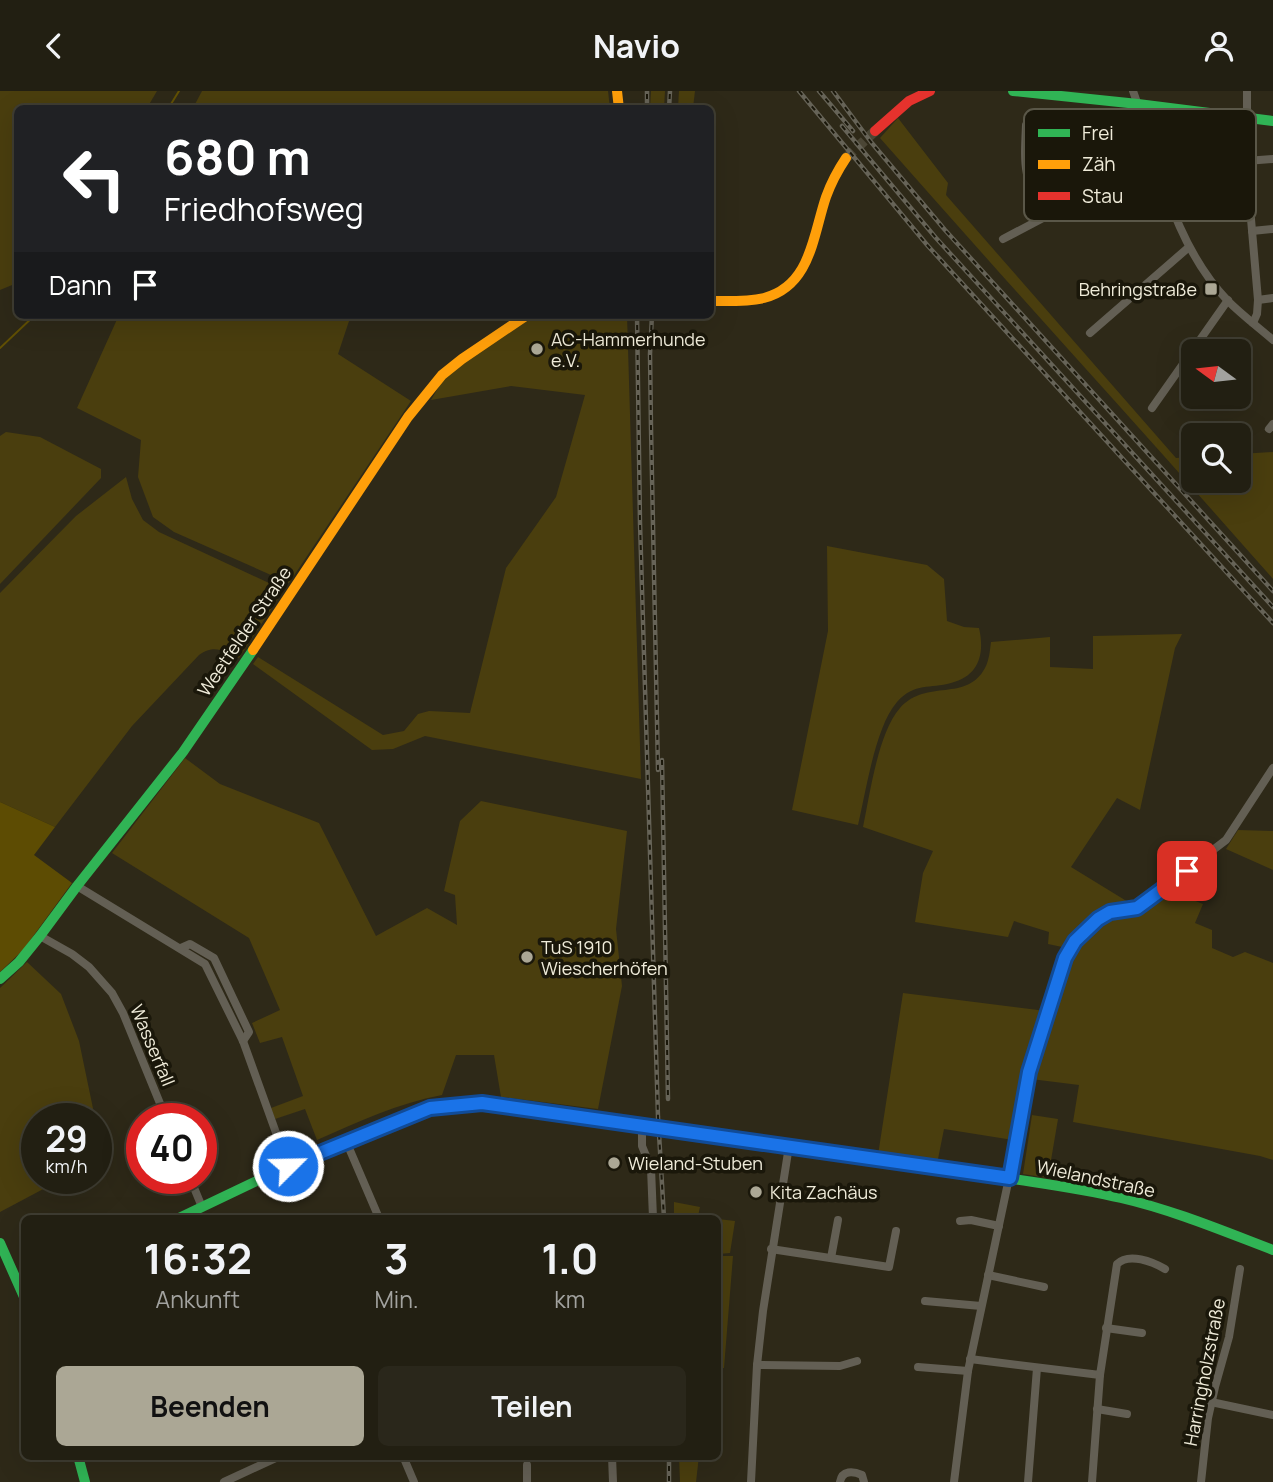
<!DOCTYPE html>
<html lang="de">
<meta charset="utf-8">
<style>
:root{--surface:#221f12;--page:#2a271b;--text:#f1f3f6;--muted:#a2a29f;--line:#3f3d32;--accent:#aba795}
body{margin:0;font-family:Manrope,sans-serif;background:var(--page);color:var(--text);height:100vh;display:flex;flex-direction:column;font-size:26px;white-space:nowrap}
*{box-sizing:border-box;margin:0}
p{font-size:23px;color:var(--muted)}
.icon{flex:none;width:38px;height:38px;fill:none;stroke:currentColor;stroke-width:2;stroke-linecap:round;stroke-linejoin:round}
.map{position:relative;flex:1;overflow:hidden}
.details{position:absolute;left:21px;top:1124px;width:700px;height:245px;display:flex;flex-direction:column;background:var(--surface);border-radius:10px;box-shadow:0 7px 28px #0002,0 0 0 2px var(--line)}
.details>*{flex:none}
.guide{position:absolute;left:14px;top:14px;width:700px;height:214px;border-radius:10px;box-shadow:0 7px 28px #0002,0 0 0 2px var(--line);background:#202124;color:#fff;overflow:hidden}
.needle{width:46px;rotate:285deg}
.tools{position:absolute;left:1181px;top:248px;display:grid;gap:14px}
.tools a{display:grid;place-items:center;width:70px;height:70px;border-radius:10px;background:var(--surface);box-shadow:0 7px 28px #0002,0 0 0 2px var(--line);font-size:35px}
.speed{position:absolute;left:21px;top:1012px;display:flex;gap:14px;font-size:35px;font-weight:700;text-align:center}
.speed>*{display:grid;place-content:center;width:91px;height:91px;border-radius:50%;background:var(--surface);box-shadow:0 7px 28px #0002,0 0 0 2px var(--line);line-height:1}
.speed small{font-size:18px;font-weight:400}
.speed .limit{border:10px solid #d22;background:#fff;color:#111}
.pin{position:absolute;display:grid;place-items:center;width:60px;height:60px;color:#fff;margin:-30px;border-radius:14px;box-shadow:0 4px 10px #0006}
.me{position:absolute;width:77px;margin:-38px;rotate:67deg;stroke-linejoin:round;filter:drop-shadow(0 0 5px #0008)}
.turn{display:flex;align-items:center;gap:24px;height:147px;padding:0 35px;font-size:32px}
.turn .icon{width:91px;height:91px;stroke-width:2.5}
.turn b{display:block;font-size:49px;line-height:60px}
.then{display:flex;align-items:center;height:66px;padding:0 35px;background:#0003;gap:14px;font-size:26px}
.eta{display:flex;justify-content:space-evenly;align-items:center;height:119px;text-align:center}
.eta b{font-size:42px;font-weight:700;line-height:49px}
.action{display:flex;gap:14px;margin-top:auto;padding:14px 35px}
.action a{flex:1;height:80px;border-radius:10px;background:var(--accent);color:#111;font-size:28px;font-weight:700;line-height:80px;text-align:center}
.action a+a{background:var(--page);color:var(--text)}
header{display:flex;justify-content:space-between;align-items:center;height:91px;padding:0 35px;background:var(--surface);font-size:32px;font-weight:700}
.map>svg:first-child{display:block}
.green{fill:#4a3e0e}
.forest{fill:#5d4c03}
.lines{fill:none;stroke-linecap:round;stroke-linejoin:round}
.stream{stroke:#615004;stroke-width:2}
.secondary-tunnel{stroke:#4b4635;stroke-width:10;stroke-dasharray:10 5;stroke-linecap:butt}
.street{stroke:#635f54;stroke-width:8}
.fast{stroke:#30b455;stroke-width:10}
.slow{stroke:#ff9f0a;stroke-width:10}
.jam{stroke:#e5322d;stroke-width:10}
.rail-casing{stroke:#666357;stroke-width:4.5}
.rail{stroke:#1a170a;stroke-width:2;stroke-dasharray:5;stroke-linecap:butt}
.route-casing{stroke:#114b97;stroke-width:18}
.route{stroke:#1a73e8;stroke-width:12}
.poi-dot{fill:#aba795;stroke:#1a170a;stroke-width:2.5}
.labels{text-anchor:middle;dominant-baseline:central;stroke-width:7;stroke-linejoin:round;paint-order:stroke}
.poi-label{font-size:18px;fill:#efebd9;stroke:#1a170a;text-anchor:start}
.street-label{font-size:18px;fill:#efebd9;stroke:#1a170a}
.key{fill:#1a170a;stroke:#5a5748;stroke-width:2}
.key-label{font-size:19px;fill:#efebd9}
</style>
<header><svg class="icon" aria-label="back" viewBox="0 0 24 24"><path d="M15 5l-7 7 7 7"/></svg>Navio<svg class="icon" aria-label="person" viewBox="0 0 24 24"><circle cx="12" cy="8" r="4"/><path d="M4 21q1-7 8-7t8 7"/></svg></header>
<div class="map">
<svg width="1273" height="1391" viewBox="0 0 1273 1391">
<rect width="100%" height="100%" fill="#2e2918"/>
<g class="green">
<polygon points="0,0 157,0 147,17 18,18 17,192 0,199"/>
<polygon points="202,0 608,0 610,17 193,17"/>
<polygon points="651,0 665,0 664,17 650,17"/>
<polygon points="679,0 695,0 693,17 678,17"/>
<path d="M898,27L948,92L946,104L1176,367L1193,366L1194,390H1239V363L1273,361V488C1143,340 1010,195 880,47Z"/>
<polygon points="119,224 351,224 338,263 411,310 289,492 174,441 153,426 138,386 141,349 77,317"/>
<polygon points="538,224 627,224 641,688 425,645 393,658 372,659 253,573 258,566 383,644 404,640 418,623 429,620 470,622 506,477 556,406 585,304 511,295 431,309 445,285 523,231"/>
<polygon points="6,341 40,346 101,378 101,387 0,493 0,345"/>
<path d="M126,386L132,408L143,429L159,441L284,499L239,567C223,560 215,553 199,564L132,635L55,736L0,711V502L76,425Z"/>
<path d="M827,455L927,474L944,488L947,530L964,536L979,537C985,563 979,585 951,592C930,598 915,591 897,611C875,636 866,701 858,734L792,719L828,540Z"/>
<path d="M1182,543L1175,557L1140,719L1117,707L1071,776L1133,814C1126,816 1122,814 1115,815C1099,819 1078,845 1067,857L1048,853L1049,841L1014,830L1008,846L915,831L923,782L933,760L863,736C870,703 878,642 900,617C927,587 966,612 985,577C989,570 990,559 991,551L1050,546V576L1093,578V545Z"/>
<path d="M185,667L220,693L319,732L376,845L427,817L457,834L455,804L444,800L460,730L481,710L627,740L616,838L622,895L598,1018L501,1006L494,964H456L442,1004C398,1012 358,1031 317,1049L305,1018L275,1028L271,1017L303,1005L282,946L260,952L252,932L280,919L249,847L112,762Z"/>
<polygon points="1238,739 1273,740 1273,779 1226,758"/>
<polygon points="1168,799 1203,813 1195,832 1212,839 1212,857 1233,866 1245,861 1273,872 1273,1069 1260,1065 1073,1031 1079,994 1031,988 1042,943 1072,857 1100,834 1116,822 1136,821"/>
<polygon points="27,871 61,903 79,950 95,1027 37,1027 37,1087 64,1087 0,1121 0,897"/>
<polygon points="903,902 1046,920 1013,1049 944,1038 937,1073 878,1064"/>
<polygon points="1032,1024 1058,1028 1048,1087 1023,1083"/>
<polygon points="674,1111 700,1116 698,1125 711,1127 674,1127"/>
<polygon points="718,1128 735,1130 730,1162 718,1163"/>
<polygon points="718,1165 733,1165 724,1277 718,1277"/>
<rect x="540" y="1365" width="37" height="5"/>
<polygon points="679,1365 699,1365 696,1391 680,1391"/>
</g>
<polygon class="forest" points="0,711 55,736 34,764 72,792 23,859 0,881"/>
<g class="lines">
<g class="stream">
<polyline points="168,18 179,0"/>
<polyline points="0,257 35,224"/>
</g>
<polyline class="secondary-tunnel" points="846,67 875,40"/>
<g class="street">
<path d="M1133,0C1159,72 1173,153 1228,210C1242,224 1258,236 1273,249"/>
<polyline points="1245,26 1247,20 1247,0"/>
<path d="M1026,34C1024,76 1023,88 1046,125"/>
<polyline points="1243,43 1246,70"/>
<polyline points="1252,140 1273,138"/>
<polyline points="1003,148 1155,68"/>
<polyline points="1258,209 1273,207"/>
<polyline points="1253,232 1257,223 1258,209 1246,70 1273,68"/>
<polyline points="1090,242 1189,156"/>
<polyline points="1152,317 1228,209"/>
<polyline points="1269,338 1273,333"/>
<polyline points="77,795 205,873 243,950 288,1075"/>
<polyline points="40,845 72,863 89,876 112,902 123,922 166,1027"/>
<polyline points="181,857 190,853 214,867 249,941 243,950"/>
<polyline points="642,1036 642,1055 651,1077 653,1127"/>
<polyline points="346,1050 379,1127"/>
<polyline points="190,1087 202,1116"/>
<polyline points="960,1130 971,1129 999,1135"/>
<polyline points="771,1158 889,1176 896,1140"/>
<polyline points="831,1167 838,1129"/>
<polyline points="988,1184 1044,1196"/>
<polyline points="925,1210 981,1215"/>
<polyline points="1106,1237 1142,1242"/>
<path d="M970,1268L1100,1284L1117,1173C1129,1161 1153,1171 1165,1178"/>
<polyline points="757,1274 840,1275 857,1270"/>
<polyline points="918,1276 968,1280"/>
<polyline points="1211,1311 1273,1324"/>
<polyline points="1097,1318 1127,1323"/>
<polyline points="403,1365 414,1391"/>
<polyline points="612,1365 613,1391"/>
<polyline points="527,1374 527,1391"/>
<polyline points="224,1391 280,1365"/>
<polyline points="751,1391 757,1274 763,1220 789,1055"/>
<path d="M840,1391C842,1379 853,1380 862,1384L864,1391"/>
<polyline points="954,1391 968,1280 1009,1087 1029,980 1065,867 1075,850 1098,829 1110,821 1137,817 1226,749 1273,677"/>
<polyline points="1028,1391 1037,1277"/>
<polyline points="1092,1391 1100,1284"/>
<polyline points="1201,1391 1208,1327 1215,1296 1229,1246 1240,1178"/>
</g>
<g class="fast">
<polyline points="1013,0 1138,13 1273,30"/>
<polyline points="0,888 19,871 40,845 77,795 183,661 253,559"/>
<path d="M995,1085C1037,1092 1080,1097 1121,1107C1173,1119 1223,1140 1273,1159"/>
<polyline points="179,1127 288,1075 430,1017 482,1012 621,1031"/>
<polyline points="0,1152 24,1206"/>
<polyline points="78,1365 85,1391"/>
</g>
<g class="slow">
<polyline points="617,0 619,18"/>
<path d="M710,210C728,210 747,211 764,207C811,195 813,144 826,106C831,92 838,79 846,67"/>
<polyline points="253,559 408,326 442,284 462,268 527,224"/>
<polyline points="621,1031 995,1085"/>
</g>
<polyline class="jam" points="875,40 909,10 930,0"/>
<defs>
<g id="rail">
<polyline points="799,0 928,155 1273,532"/>
<polyline points="819,0 853,40"/>
<polyline points="833,0 871,51 945,139 1273,500"/>
<polyline points="647,18 647,0"/>
<polyline points="669,18 670,0"/>
<polyline points="842,35 936,147 1273,516"/>
<polyline points="637,224 640,432 658,1026 664,1127"/>
<polyline points="652,224 650,263 651,337 658,679"/>
<polyline points="662,669 668,1008"/>
<polyline points="669,1365 669,1391"/>
</g>
</defs>
<use href="#rail" class="rail-casing"/>
<use href="#rail" class="rail"/>
</g>
<g class="lines">
<defs>
<polyline id="route" points="288,1075 430,1017 482,1012 1010,1087 1029,981 1065,867 1075,850 1098,828 1110,821 1137,817 1187,780"/>
</defs>
<use href="#route" class="route-casing"/>
<use href="#route" class="route"/>
</g>
<g class="poi-dot">
<rect x="1204" y="191" width="14" height="14" rx="3.5"/>
<circle cx="537" cy="258" r="7"/>
<circle cx="527" cy="866" r="7"/>
<circle cx="614" cy="1072" r="7"/>
<circle cx="756" cy="1101" r="7"/>
</g>
<g class="labels">
<g class="poi-label">
<text x="1197" y="198" text-anchor="end">Behringstraße</text>
<text x="551" y="248">AC-Hammerhunde<tspan x="551" dy="21">e.V.</tspan></text>
<text x="541" y="856">TuS 1910<tspan x="541" dy="21">Wiescherhöfen</tspan></text>
<text x="628" y="1072">Wieland-Stuben</text>
<text x="770" y="1101">Kita Zachäus</text>
</g>
<g class="street-label">
<text transform="translate(244 540) rotate(-56)">Weetfelder Straße</text>
<text transform="translate(153 954) rotate(67)">Wasserfall</text>
<text transform="translate(1096 1087) rotate(12)">Wielandstraße</text>
<text transform="translate(1204 1281) rotate(-79)">Harringholzstraße</text>
</g>
</g>
<rect x="1024" y="18" width="232" height="112" rx="10" class="key"/>
<rect x="1038" y="38" width="32" height="8" fill="#30b455"/>
<rect x="1038" y="69" width="32" height="9" fill="#ff9f0a"/>
<rect x="1038" y="101" width="32" height="8" fill="#e5322d"/>
<g class="key-label">
<text x="1082" y="49">Frei</text>
<text x="1082" y="80">Zäh</text>
<text x="1082" y="112">Stau</text>
</g>
</svg>
<div class="tools">
<a><svg class="needle" viewBox="-14 -14 28 28"><path d="M0-13l5 13h-10z" fill="#e53935"/><path d="M0 13l5-13h-10z" fill="#a2a29f"/></svg></a>
<a><svg class="icon" aria-label="search" viewBox="0 0 24 24"><circle cx="10" cy="10" r="6"/><path d="M15 15l6 6"/></svg></a>
</div>
<div class="speed"><div>29<small>km/h</small></div><div class="limit">40</div></div>
<div class="pin" style="left:1187px;top:780px;background:#d93025"><svg class="icon" aria-label="arrive" viewBox="0 0 24 24"><path d="M6 21V4h12l-3 4 3 4H6"/></svg></div>
<svg class="me" style="left:288px;top:1075px" viewBox="-20 -20 40 40"><circle r="17" fill="#1a73e8" stroke="#fff" stroke-width="3"/><path d="M0-11L8 9 0 5-8 9z" fill="#fff"/></svg>
<div class="guide">
<div class="turn"><svg class="icon" aria-label="left" viewBox="0 0 24 24"><path d="M17 20v-9H6M10 6l-5 5 5 5"/></svg><div><b>680 m</b>Friedhofsweg</div></div>
<div class="then">Dann<svg class="icon" aria-label="arrive" viewBox="0 0 24 24"><path d="M6 21V4h12l-3 4 3 4H6"/></svg></div>
</div>
<section class="details">
<div class="eta">
<div><b>16:32</b><p>Ankunft</p></div>
<div><b>3</b><p>Min.</p></div>
<div><b>1.0</b><p>km</p></div>
</div>
<div class="action"><a>Beenden</a><a>Teilen</a></div>
</section>
</div>
